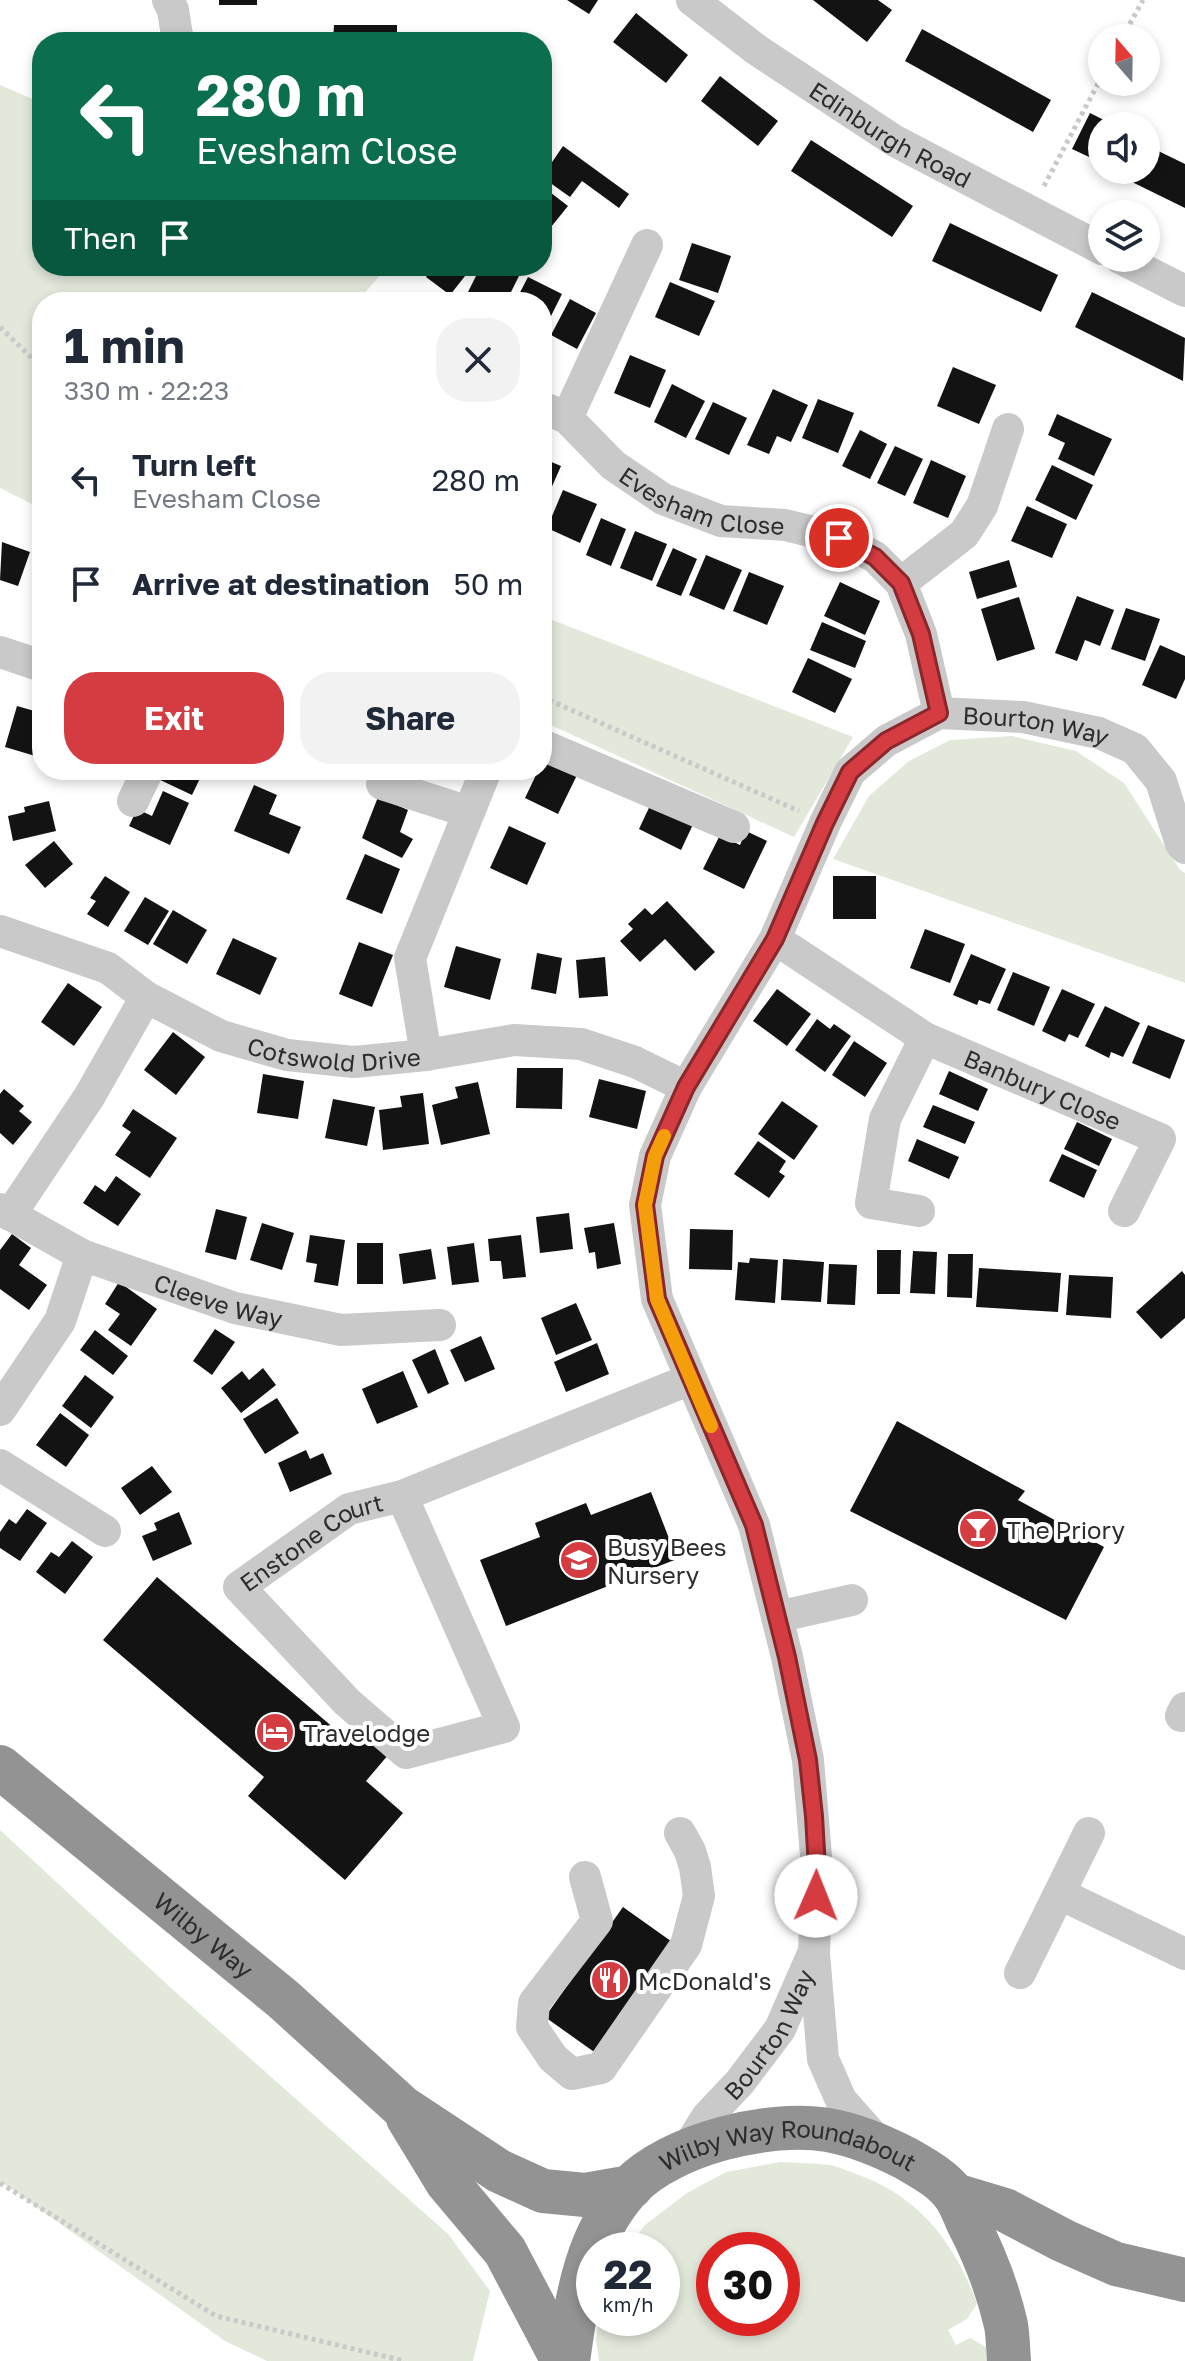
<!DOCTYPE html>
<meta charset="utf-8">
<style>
:root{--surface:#fff;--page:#f2f2f3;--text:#1f2937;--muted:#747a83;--accent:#d53c41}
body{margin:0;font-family:"Golos Text",sans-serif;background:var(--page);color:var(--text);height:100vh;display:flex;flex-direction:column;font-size:30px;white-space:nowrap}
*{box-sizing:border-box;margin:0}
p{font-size:26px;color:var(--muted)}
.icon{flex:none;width:44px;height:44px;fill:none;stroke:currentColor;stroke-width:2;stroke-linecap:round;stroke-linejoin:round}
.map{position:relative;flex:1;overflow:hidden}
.panel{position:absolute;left:32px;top:292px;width:520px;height:488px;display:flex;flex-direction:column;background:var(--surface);border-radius:32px;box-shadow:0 4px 12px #0003}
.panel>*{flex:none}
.banner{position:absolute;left:32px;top:32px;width:520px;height:244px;border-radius:32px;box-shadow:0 4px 12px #0003;background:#0b6e4f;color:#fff;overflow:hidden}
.needle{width:52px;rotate:340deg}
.controls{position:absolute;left:1088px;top:24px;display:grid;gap:16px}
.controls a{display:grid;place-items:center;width:72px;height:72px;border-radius:50%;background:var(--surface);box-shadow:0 4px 12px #0003;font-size:40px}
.speed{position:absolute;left:576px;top:2232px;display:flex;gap:16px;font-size:40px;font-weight:700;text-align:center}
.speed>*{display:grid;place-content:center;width:104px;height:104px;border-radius:50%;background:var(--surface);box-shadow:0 4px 12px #0003;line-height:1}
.speed small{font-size:20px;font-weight:400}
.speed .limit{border:12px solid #d22;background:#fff;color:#111}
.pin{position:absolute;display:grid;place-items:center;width:68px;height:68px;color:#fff;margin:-34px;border:4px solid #fff;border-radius:50%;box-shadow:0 2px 8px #0007}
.me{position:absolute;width:88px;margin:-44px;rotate:1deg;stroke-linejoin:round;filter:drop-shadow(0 0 6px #0008)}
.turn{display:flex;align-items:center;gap:28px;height:168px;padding:0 32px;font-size:36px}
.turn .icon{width:104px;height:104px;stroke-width:2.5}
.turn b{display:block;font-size:56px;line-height:68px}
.then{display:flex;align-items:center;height:76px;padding:0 32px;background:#0003;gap:16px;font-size:30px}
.round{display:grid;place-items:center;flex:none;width:84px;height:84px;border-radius:32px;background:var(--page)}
.summary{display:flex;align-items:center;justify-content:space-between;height:136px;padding:0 32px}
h1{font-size:48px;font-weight:700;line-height:60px}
.action{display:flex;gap:16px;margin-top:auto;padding:16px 32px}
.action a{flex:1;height:92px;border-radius:32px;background:var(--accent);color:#fff;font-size:32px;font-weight:700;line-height:92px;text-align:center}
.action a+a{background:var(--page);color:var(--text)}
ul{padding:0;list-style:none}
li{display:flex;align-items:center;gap:24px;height:104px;padding:0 32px}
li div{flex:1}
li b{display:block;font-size:30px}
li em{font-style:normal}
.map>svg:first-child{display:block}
.green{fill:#e2e9db;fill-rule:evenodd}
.building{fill:#131313}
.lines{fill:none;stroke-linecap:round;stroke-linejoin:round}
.path{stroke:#c9c9c9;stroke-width:5;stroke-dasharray:4 4;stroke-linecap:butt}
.minor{stroke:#c9c9c9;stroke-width:32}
.highway{stroke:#939393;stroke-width:44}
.route-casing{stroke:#8a272a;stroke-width:20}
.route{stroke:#d53c41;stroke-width:14}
.slow{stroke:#f59e0b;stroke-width:14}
.labels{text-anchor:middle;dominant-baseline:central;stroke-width:8;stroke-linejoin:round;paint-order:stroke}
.street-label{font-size:24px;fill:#2c2c2c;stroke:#fff}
.poi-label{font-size:24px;fill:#2c2c2c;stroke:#fff;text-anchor:start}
</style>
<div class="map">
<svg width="1185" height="2361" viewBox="0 0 1185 2361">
<rect width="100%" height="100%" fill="#fff"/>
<g class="green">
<polygon points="0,85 42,103 42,266 388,266 357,302 42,302 42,509 0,488"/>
<polygon points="542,616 853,737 794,837 542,721"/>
<polygon points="1012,736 1076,751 1124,783 1180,870 1185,873 1185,983 833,859 869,796 909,761 950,740"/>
<polygon points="0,1830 171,1988 448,2234 490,2291 473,2361 267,2361 225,2341 0,2181"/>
<path d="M780,2162C796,2163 814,2163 830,2165C840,2167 850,2172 859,2175C920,2197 956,2245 977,2304L967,2319L948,2330L956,2345L970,2338L986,2347L987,2361H599L596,2339L599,2318H662V2250H626L645,2225L687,2193L726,2172ZM714,2250H782V2318H714Z"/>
</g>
<g class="building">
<rect x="219" y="0" width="38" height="5"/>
<polygon points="567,0 598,0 589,14"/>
<polygon points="813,0 878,0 892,10 867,42"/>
<polygon points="636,13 688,55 666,83 613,42"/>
<polygon points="334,25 397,25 397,42 333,42"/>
<polygon points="922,29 1051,100 1033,132 905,61"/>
<polygon points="104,37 145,37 145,42 103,42"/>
<polygon points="720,76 778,121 758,146 701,101"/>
<polygon points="1090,113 1116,126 1102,126 1102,163 1072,149"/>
<polygon points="811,140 913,206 892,237 791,171"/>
<polygon points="563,146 629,194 619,208 582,181 570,197 542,177"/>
<polygon points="1148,146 1185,164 1185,208 1130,181 1136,170 1146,170 1146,150"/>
<polygon points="542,186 568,206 547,232 542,228"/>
<polygon points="950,223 1058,275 1041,312 932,261"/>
<polygon points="692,243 731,256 718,293 679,280"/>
<polygon points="434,266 473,266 450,295 426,277"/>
<polygon points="481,266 499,266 519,276 506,302 463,302"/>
<polygon points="528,277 562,294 542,334 542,302 515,302"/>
<polygon points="670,282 715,301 699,336 655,317"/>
<polygon points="1092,292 1185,338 1183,381 1075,327"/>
<polygon points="570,299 596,313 577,349 551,335"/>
<polygon points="630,355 666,370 650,408 614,393"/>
<polygon points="953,367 996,385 979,424 937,406"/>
<polygon points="672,384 705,401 686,438 654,422"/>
<polygon points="773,389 808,405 791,442 777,436 769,454 747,445"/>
<polygon points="818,399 854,413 838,453 802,438"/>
<polygon points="713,402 747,418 729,455 695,439"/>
<polygon points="1057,414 1112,439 1094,476 1058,459 1065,443 1048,435"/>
<polygon points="860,430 887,444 870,479 842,466"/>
<polygon points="895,446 923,459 905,496 877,483"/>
<polygon points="542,458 561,466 542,509"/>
<polygon points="931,460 966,476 948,518 913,503"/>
<polygon points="1052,465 1093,485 1076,520 1035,500"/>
<polygon points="563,490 597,504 580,543 547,528"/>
<polygon points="1027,506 1067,524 1052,558 1011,541"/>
<polygon points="601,518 626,529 611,566 586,555"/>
<polygon points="635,531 667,544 652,581 620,568"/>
<polygon points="2,542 30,552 18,586 0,580"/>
<polygon points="673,548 697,559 681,596 656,586"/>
<polygon points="706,555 742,570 724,610 689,595"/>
<polygon points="1009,560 1017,587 977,599 969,572"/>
<polygon points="749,572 784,586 767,625 733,611"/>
<polygon points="840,582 880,601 865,635 824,616"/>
<polygon points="1077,596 1114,610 1100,646 1085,640 1077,661 1055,653"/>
<polygon points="1019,597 1035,649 997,661 981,609"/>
<polygon points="1126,608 1160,619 1145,661 1111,649"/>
<polygon points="822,622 866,641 855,668 810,650"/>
<polygon points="1160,645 1185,656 1185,679 1176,699 1142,685"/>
<polygon points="808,658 852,679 835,713 792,692"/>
<polygon points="41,699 42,758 5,747 17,706 38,712"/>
<polygon points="542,753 579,771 558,814 525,798 536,775 526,770 542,770"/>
<polygon points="160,770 204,770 192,795 156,778"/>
<polygon points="254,785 277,795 269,814 301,827 289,854 234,831"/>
<polygon points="163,791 189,803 170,845 129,826 137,809 152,816"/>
<polygon points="655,795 697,816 681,850 639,829"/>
<polygon points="378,797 408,810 400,832 413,839 402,858 362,838"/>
<polygon points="49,801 56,831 13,841 8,816 25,812 24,807"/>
<polygon points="509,826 546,843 527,885 490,868"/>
<polygon points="746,831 767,841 744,889 703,869 720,835 740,845"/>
<polygon points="54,841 73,864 45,888 25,865"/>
<polygon points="365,854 400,869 382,914 346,899"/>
<polygon points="105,876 130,892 108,927 87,914 96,901 90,898"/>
<rect x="833" y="876" width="43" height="43"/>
<polygon points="145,897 169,911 148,945 124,931"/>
<polygon points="667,901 715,952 695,971 665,939 640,962 620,941 633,929 628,924 645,908 652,915"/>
<polygon points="173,910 207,930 187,964 153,944"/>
<polygon points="925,929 965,944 950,983 910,968"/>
<polygon points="233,938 277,958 260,995 216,974"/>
<polygon points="359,942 393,955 372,1007 339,994"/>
<polygon points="456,946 501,959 490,1000 444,987"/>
<polygon points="537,953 562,958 556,994 531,989"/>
<polygon points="971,954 1006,969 990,1004 979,1000 977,1005 953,995"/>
<polygon points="605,957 608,996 579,998 576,960"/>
<polygon points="1013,972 1050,987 1034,1026 997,1010"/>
<polygon points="68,983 102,1007 74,1046 41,1022"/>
<polygon points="777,989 811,1014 787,1046 753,1021"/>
<polygon points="1062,989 1095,1004 1078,1038 1069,1034 1065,1042 1042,1031"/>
<polygon points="1105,1006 1140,1023 1123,1057 1111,1052 1109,1058 1085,1046"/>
<polygon points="817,1019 830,1029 834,1024 851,1036 825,1072 795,1050"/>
<polygon points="1148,1025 1185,1040 1170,1079 1132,1063"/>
<polygon points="173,1032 205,1057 176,1095 144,1070"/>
<polygon points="854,1041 887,1063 865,1097 832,1075"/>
<polygon points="517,1068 563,1068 562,1109 516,1108"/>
<polygon points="949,1071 988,1089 978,1111 939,1094"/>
<polygon points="263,1074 304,1081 298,1119 257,1113"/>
<polygon points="599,1079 646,1091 637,1129 589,1117"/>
<polygon points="478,1082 490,1134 441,1145 432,1105 458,1098 455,1087"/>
<polygon points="4,1089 24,1106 19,1111 32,1122 13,1145 0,1133 0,1094"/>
<polygon points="423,1093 429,1144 383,1150 379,1110 402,1107 400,1096"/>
<polygon points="333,1099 375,1107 367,1146 325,1138"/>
<polygon points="782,1101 818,1126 794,1160 758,1134"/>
<polygon points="933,1105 975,1122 965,1144 923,1127"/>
<polygon points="133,1109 177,1138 150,1178 115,1155 131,1132 122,1126"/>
<polygon points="1077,1122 1112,1139 1099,1166 1064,1149"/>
<polygon points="917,1139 959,1157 949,1179 908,1161"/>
<polygon points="758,1141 786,1161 779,1172 785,1176 769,1198 734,1174"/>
<polygon points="1062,1154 1097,1170 1084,1198 1049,1181"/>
<polygon points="116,1176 141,1194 118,1226 83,1203 95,1185 105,1192"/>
<polygon points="216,1209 247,1217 236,1260 205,1252"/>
<polygon points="569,1213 573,1249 540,1253 536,1217"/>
<polygon points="262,1223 294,1233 282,1270 250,1260"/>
<polygon points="614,1223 621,1264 597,1269 595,1252 589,1253 584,1228"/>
<polygon points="690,1229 733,1230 732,1270 689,1269"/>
<polygon points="12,1234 31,1248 19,1265 47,1285 29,1310 0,1289 0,1250"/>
<polygon points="310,1235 345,1240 338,1286 314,1282 317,1264 306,1262"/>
<polygon points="521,1235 526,1277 503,1279 501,1261 490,1261 488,1239"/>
<rect x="357" y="1243" width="26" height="41"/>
<polygon points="474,1243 479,1282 452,1285 447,1247"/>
<polygon points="431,1249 436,1279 403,1284 399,1254"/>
<polygon points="877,1250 901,1250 900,1294 877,1294"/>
<polygon points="913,1251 937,1252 935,1294 910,1293"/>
<polygon points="948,1254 973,1254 972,1298 947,1297"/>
<polygon points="750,1258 778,1260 775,1303 735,1300 738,1262 749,1263"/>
<polygon points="783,1259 824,1262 821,1302 781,1300"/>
<polygon points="829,1264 857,1265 855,1305 827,1304"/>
<polygon points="979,1268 1061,1273 1058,1312 976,1307"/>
<polygon points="1182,1271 1185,1275 1185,1318 1161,1339 1136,1312"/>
<polygon points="1069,1275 1113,1277 1111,1318 1066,1315"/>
<polygon points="119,1282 157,1309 131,1346 108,1330 120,1314 105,1304"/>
<polygon points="576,1303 592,1340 556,1355 541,1318"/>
<polygon points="215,1329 235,1342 212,1375 193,1361"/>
<polygon points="95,1330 128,1356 113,1375 80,1350"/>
<polygon points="481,1336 495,1369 465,1382 450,1350"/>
<polygon points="597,1343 609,1374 566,1392 554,1362"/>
<polygon points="435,1349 449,1384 428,1394 412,1360"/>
<polygon points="263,1368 276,1385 241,1413 221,1388 242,1371 249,1380"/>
<polygon points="403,1371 418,1407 377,1424 362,1389"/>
<polygon points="85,1375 114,1397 91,1428 62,1406"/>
<polygon points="277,1398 299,1433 265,1454 243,1419"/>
<polygon points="60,1413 89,1435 66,1467 36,1445"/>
<polygon points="897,1421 1025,1491 1018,1500 1104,1547 1066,1620 850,1511"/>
<polygon points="306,1450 310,1459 323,1453 332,1474 290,1492 278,1463"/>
<polygon points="152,1466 172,1492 140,1515 121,1488"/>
<polygon points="651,1492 677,1559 506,1626 480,1560 540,1537 535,1523 586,1503 591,1515"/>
<polygon points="27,1509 47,1523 20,1561 0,1548 0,1532 9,1519 16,1524"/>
<polygon points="179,1512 192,1544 153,1561 142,1536 157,1530 154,1523"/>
<polygon points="72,1541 93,1557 65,1594 36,1572 51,1552 59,1557"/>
<polygon points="157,1577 349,1741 365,1723 394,1748 366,1781 403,1813 345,1880 248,1796 264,1777 103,1640"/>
<polygon points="623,1907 675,1944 597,2054 545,2017"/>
</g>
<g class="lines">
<g class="path">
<polyline points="1122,38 1143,0"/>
<polyline points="1044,186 1102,76"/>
<polyline points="0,327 42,368"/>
<polyline points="542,697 799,811"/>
<polyline points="0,2183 216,2316 404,2361"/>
</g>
<g class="minor">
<polyline points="168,0 173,10 178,42"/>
<path id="s1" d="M692,0L757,50L895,141L1102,249"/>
<polyline points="1120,258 1185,291"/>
<path id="s2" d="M542,407L567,418L613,465L663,499L721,521L785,525L839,538L875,557L901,583L921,634L939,713"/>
<polyline points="567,418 647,245"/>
<polyline points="901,583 964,534 982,506 1008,429"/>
<polyline points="0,652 42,666"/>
<polyline points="542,745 734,827"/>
<polyline points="382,784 469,812"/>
<polyline points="133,801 148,770"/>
<path id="s3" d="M0,931L108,968L146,997L221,1036L287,1055L354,1062L426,1055L514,1040L581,1044L635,1062L686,1087"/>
<path id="s4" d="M775,939L925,1038L1160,1139L1124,1211"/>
<polyline points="426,1055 410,958 486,770"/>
<path id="s5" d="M0,1209L82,1255L235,1308L341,1330L440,1325"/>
<polyline points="919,1211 871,1203 885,1119 925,1038"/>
<polyline points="10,1215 89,1097 146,997"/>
<polyline points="0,1410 60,1321 82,1255"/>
<polyline points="0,1465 105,1531"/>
<path id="s6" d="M402,1496L504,1727L406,1753L347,1702L239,1587L349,1509L402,1496L691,1379"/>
<polyline points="777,1617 852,1600"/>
<polyline points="1181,1716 1185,1708"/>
<polyline points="585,1877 597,1921 534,2003 532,2027 553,2058 572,2074 601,2068 686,1945 699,1896 695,1867 690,1851 680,1833"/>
<polyline points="1060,1894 1185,1954"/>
<polyline points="1020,1973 1089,1833"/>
<path id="s7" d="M880,2144L841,2100L823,2059L814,1954L817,1868L808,1760L787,1657L754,1525L657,1299L645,1205L655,1156L686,1087L775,939L825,823L850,772L886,741L939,713L1023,717L1099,733L1135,749L1161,781L1181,844L1185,848"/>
<path id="s8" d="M687,2149L707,2117L740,2082L780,2029L812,1956"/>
</g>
<g class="highway">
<path id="s9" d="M0,1767L283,1999L402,2107L499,2171L543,2191L585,2195L631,2187"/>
<polyline points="408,2118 447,2182 505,2251 563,2361"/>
<polyline points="955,2195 1005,2210 1064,2241 1116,2264 1185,2280"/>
<path id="s10" d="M568,2361C577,2298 585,2236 630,2187C671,2144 770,2120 828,2130C856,2135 882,2146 907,2159C924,2169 943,2179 955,2196C960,2203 964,2214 968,2223C984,2254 998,2290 1006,2325C1008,2336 1008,2349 1009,2361"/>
</g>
</g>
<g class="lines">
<defs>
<polyline id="route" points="816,1896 817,1868 814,1816 808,1760 787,1657 754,1525 657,1299 645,1205 655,1156 686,1087 775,939 825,823 850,772 886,741 939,713 921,634 901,583 875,557 839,538"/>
</defs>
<use href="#route" class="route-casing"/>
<use href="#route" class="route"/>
<polyline class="slow" points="664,1136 655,1156 645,1205 657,1299 711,1426"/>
</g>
<defs>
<symbol id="bar-disc" viewBox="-11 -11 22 22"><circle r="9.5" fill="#d53c41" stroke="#fff"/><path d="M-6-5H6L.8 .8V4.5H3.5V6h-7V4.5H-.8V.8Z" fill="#fff"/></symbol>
<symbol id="school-disc" viewBox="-11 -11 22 22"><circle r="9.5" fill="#d53c41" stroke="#fff"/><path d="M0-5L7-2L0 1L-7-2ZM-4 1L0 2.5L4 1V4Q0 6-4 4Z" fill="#fff"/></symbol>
<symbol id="hotel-disc" viewBox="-11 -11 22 22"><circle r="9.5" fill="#d53c41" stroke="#fff"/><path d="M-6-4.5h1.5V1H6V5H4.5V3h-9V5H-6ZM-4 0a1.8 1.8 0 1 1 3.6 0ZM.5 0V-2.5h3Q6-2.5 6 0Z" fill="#fff"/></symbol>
<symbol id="restaurant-disc" viewBox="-11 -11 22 22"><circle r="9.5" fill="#d53c41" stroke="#fff"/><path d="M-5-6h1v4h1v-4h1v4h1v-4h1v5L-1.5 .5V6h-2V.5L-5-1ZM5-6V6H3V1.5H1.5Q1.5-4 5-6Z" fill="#fff"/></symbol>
</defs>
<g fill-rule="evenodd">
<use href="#bar-disc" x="956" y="1507" width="44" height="44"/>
<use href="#school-disc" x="557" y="1538" width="44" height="44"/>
<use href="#hotel-disc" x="253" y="1710" width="44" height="44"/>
<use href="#restaurant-disc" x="588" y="1958" width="44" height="44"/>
</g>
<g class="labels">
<g class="street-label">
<text stroke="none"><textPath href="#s1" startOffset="240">Edinburgh Road</textPath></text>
<text stroke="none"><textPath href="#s2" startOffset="192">Evesham Close</textPath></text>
<text stroke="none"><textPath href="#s7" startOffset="1672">Bourton Way</textPath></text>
<text stroke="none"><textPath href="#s3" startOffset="362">Cotswold Drive</textPath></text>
<text stroke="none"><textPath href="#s4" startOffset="308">Banbury Close</textPath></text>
<text stroke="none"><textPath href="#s5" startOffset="238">Cleeve Way</textPath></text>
<text stroke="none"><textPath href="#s6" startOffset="676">Enstone Court</textPath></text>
<text stroke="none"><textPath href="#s9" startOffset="264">Wilby Way</textPath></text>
<text stroke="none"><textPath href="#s8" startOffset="142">Bourton Way</textPath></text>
<text stroke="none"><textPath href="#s10" startOffset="360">Wilby Way Roundabout</textPath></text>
</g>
<g class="poi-label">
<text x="1006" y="1529">The Priory</text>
<text x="607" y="1546">Busy Bees<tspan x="607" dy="28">Nursery</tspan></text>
<text x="303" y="1732">Travelodge</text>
<text x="638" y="1980">McDonald's</text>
</g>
</g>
</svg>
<div class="controls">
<a><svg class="needle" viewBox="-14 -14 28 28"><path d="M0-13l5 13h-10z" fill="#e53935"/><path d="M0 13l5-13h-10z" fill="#747a83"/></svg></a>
<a><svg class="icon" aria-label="sound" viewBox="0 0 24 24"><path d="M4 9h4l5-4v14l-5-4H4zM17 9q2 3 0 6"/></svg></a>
<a><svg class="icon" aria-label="layers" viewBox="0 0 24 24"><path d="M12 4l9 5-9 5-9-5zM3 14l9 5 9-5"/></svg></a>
</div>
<div class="speed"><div>22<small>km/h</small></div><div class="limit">30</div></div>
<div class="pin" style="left:839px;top:538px;background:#d93025"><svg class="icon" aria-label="arrive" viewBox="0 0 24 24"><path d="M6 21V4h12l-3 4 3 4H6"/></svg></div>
<svg class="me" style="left:816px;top:1896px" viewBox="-20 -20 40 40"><circle r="19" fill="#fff"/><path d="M0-13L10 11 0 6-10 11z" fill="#d53c41"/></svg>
<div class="banner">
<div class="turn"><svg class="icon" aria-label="left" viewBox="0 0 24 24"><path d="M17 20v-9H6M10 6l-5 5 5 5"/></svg><div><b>280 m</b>Evesham Close</div></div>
<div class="then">Then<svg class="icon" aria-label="arrive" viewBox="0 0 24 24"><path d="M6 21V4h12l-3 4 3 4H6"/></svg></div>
</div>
<section class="panel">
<div class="summary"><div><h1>1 min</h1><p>330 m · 22:23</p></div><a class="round"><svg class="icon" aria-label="close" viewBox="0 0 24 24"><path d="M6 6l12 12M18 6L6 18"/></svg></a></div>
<ul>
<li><svg class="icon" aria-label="left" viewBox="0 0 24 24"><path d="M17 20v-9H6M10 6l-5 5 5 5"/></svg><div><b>Turn left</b><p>Evesham Close</p></div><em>280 m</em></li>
<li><svg class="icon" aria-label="arrive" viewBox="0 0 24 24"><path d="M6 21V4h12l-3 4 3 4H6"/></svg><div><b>Arrive at destination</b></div><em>50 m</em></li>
</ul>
<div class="action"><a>Exit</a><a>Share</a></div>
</section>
</div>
